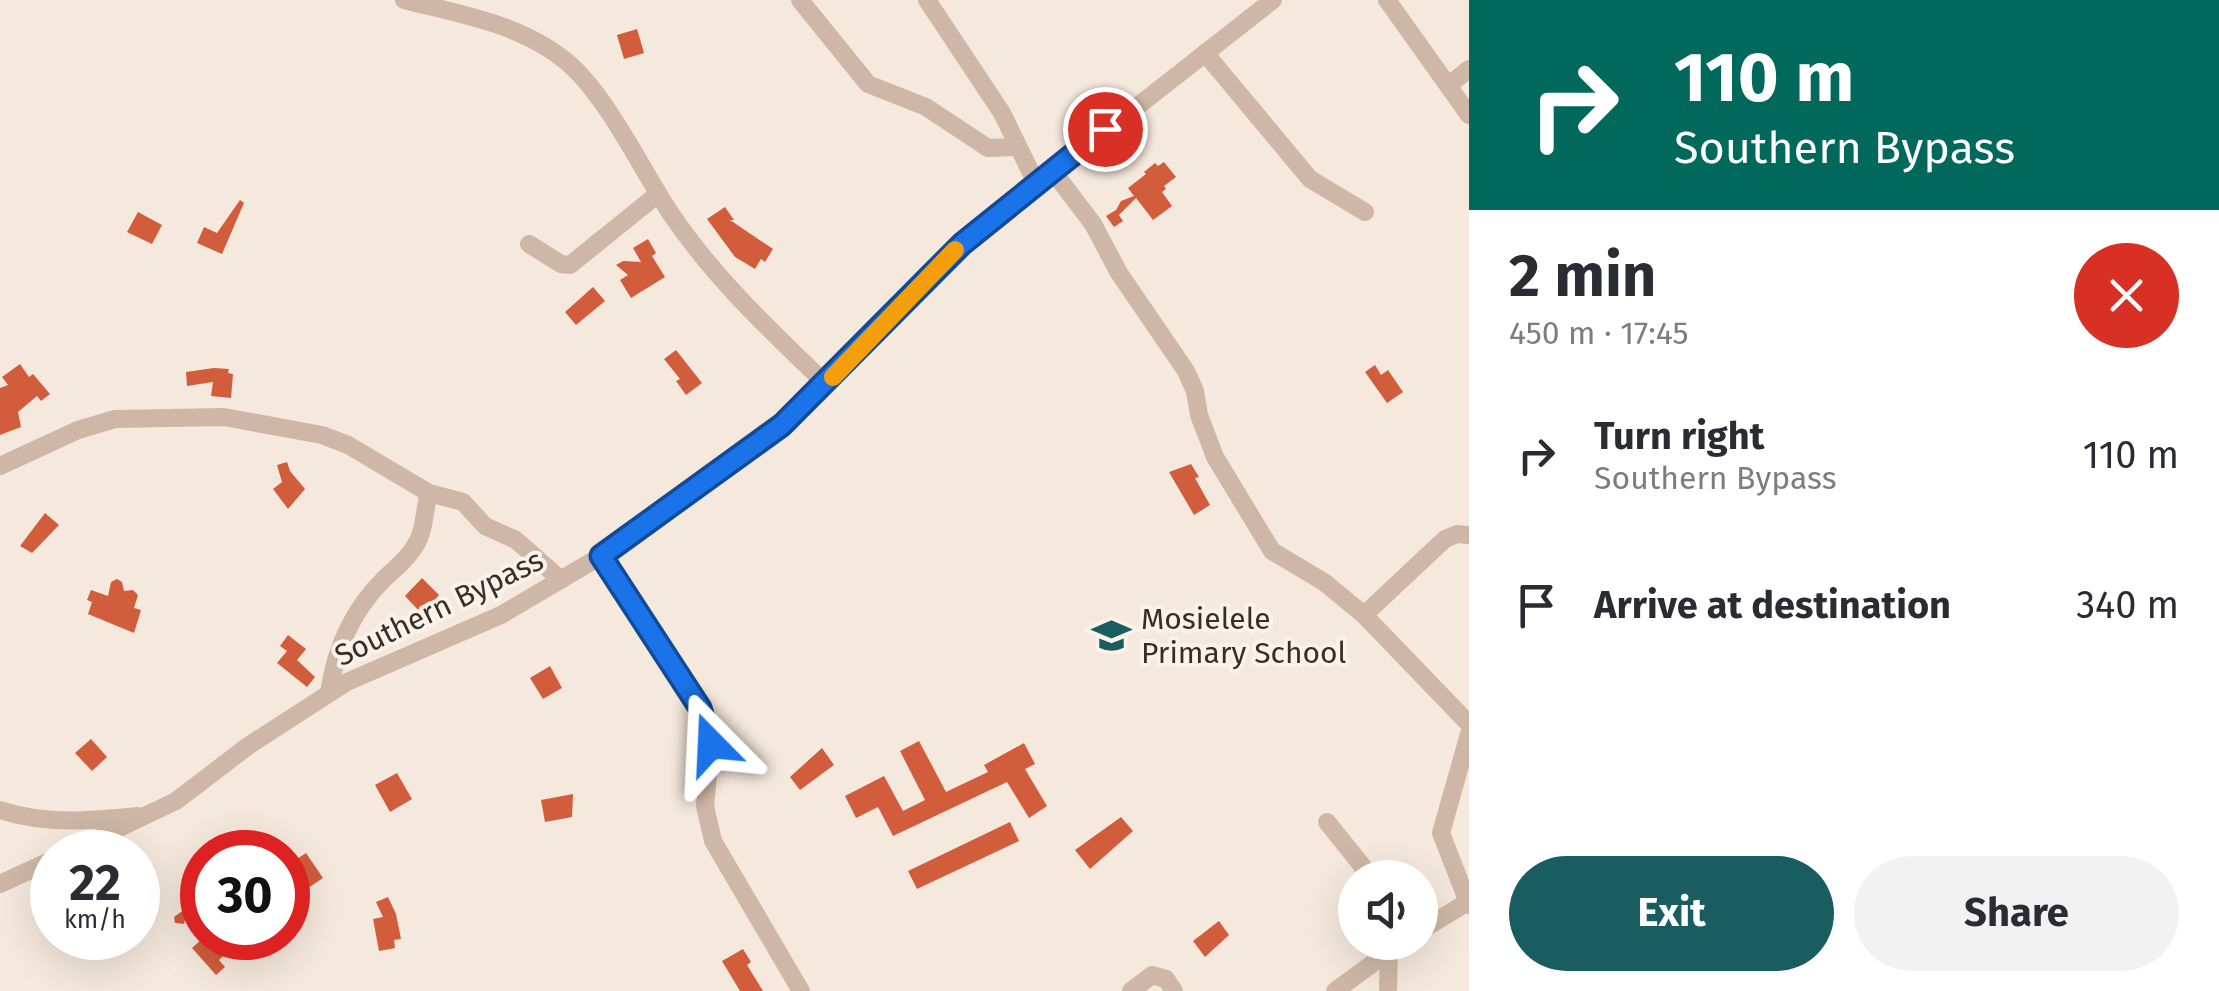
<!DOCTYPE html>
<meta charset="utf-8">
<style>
:root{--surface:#fff;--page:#f2f2f3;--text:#2b2b33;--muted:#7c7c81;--accent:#195d60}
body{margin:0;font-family:"Fira Sans",sans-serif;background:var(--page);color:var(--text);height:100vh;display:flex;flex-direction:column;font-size:38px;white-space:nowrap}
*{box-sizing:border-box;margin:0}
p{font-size:32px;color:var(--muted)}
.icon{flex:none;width:55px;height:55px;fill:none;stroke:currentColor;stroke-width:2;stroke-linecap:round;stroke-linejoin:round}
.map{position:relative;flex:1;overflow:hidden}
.sheet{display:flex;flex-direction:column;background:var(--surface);width:750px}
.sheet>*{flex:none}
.banner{background:#00695c;color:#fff;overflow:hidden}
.buttons{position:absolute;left:1338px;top:860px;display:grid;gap:20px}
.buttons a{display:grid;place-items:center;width:100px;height:100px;border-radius:50%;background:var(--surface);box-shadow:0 10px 40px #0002;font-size:50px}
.speed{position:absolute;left:30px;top:830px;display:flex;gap:20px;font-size:50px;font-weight:700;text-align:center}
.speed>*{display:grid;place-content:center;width:130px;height:130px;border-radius:50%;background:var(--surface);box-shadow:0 10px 40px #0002;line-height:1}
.speed small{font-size:25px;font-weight:400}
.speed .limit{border:15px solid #d22;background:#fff;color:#111}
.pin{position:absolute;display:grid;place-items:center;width:85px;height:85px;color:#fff;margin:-42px;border:5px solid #fff;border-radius:50%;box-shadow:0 2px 10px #0007}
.me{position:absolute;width:110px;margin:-55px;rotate:339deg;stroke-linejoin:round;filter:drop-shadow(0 0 8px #0008)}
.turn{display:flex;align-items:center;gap:35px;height:210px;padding:0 40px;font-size:45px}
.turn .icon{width:130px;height:130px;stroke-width:2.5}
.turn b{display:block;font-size:70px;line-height:85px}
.round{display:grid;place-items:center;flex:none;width:105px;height:105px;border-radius:52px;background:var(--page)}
.overview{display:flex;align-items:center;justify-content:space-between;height:170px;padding:0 40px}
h1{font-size:60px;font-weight:700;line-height:75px}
.action{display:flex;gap:20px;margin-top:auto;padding:20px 40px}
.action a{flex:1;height:115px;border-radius:60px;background:var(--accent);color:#fff;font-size:40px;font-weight:700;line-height:115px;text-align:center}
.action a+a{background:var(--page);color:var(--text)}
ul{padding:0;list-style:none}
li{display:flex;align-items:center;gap:30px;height:150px;padding:0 40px}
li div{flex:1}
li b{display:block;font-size:38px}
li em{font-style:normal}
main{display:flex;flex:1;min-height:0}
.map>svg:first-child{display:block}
.building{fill:#d15d3d}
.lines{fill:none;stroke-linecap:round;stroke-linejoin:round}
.minor{stroke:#ceb7a6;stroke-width:18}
.route-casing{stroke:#114b97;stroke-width:25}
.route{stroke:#1a73e8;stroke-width:18}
.slow{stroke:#f59e0b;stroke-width:18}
.labels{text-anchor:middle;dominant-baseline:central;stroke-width:8;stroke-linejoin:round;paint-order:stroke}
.street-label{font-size:30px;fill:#3a2d28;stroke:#fbf2e9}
.poi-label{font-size:30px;fill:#3a2d28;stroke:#fbf2e9;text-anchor:start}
</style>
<main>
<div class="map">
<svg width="1469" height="991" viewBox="0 0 1469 991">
<rect width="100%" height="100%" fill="#f5e8dc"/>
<g class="building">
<polygon points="637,29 644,53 624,59 617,35"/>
<polygon points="1164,162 1176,177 1164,186 1166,189 1162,192 1172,206 1153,220 1136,198 1119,215 1123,221 1114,227 1106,216 1116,210 1121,201 1134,196 1128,188 1146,174 1144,172 1155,163 1158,166"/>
<polygon points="240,200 244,203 222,254 197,243 204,227 217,233"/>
<polygon points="725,207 734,220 730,220 773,249 765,262 761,259 755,269 735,257 707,219"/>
<polygon points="138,212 162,225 152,244 127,232"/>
<polygon points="648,239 656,253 652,256 665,277 631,298 620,280 628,275 616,265 623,261 641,262 633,248"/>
<polygon points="593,287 605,301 576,325 565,312"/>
<polygon points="676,350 702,383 686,395 676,381 680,379 664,359"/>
<polygon points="20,364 29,377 33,374 50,394 41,401 37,396 18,412 21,427 0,435 0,388 8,385 2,377"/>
<polygon points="1375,365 1381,375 1388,370 1403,392 1387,403 1365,372"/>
<polygon points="214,368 229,369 228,373 233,374 231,398 211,396 213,382 187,386 186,372"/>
<polygon points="287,462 290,471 305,489 288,509 273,489 282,482 277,465"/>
<polygon points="1191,464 1199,477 1195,478 1210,505 1194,515 1169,472"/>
<polygon points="45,513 59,525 32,553 20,546"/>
<polygon points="422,578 439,595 428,609 426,607 420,612 405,596"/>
<polygon points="117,579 122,582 124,591 133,590 138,595 134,608 141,610 134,633 88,614 92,602 87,600 91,590 108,596 111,582"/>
<polygon points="288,635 306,649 297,660 315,677 307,687 277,663 287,651 280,646"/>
<polygon points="550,666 562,688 543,699 530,678"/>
<polygon points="91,739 107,757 92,771 75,753"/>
<polygon points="919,741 946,792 988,772 984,765 1024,743 1035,764 1025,769 1047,806 1029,818 1007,782 893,836 878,807 856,818 845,796 884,776 903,811 925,800 900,751"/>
<polygon points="822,748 834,765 800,790 790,777"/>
<polygon points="397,773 412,799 390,812 375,785"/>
<polygon points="573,794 572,817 545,822 541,800"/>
<polygon points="1121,817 1133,831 1090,869 1075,850"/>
<polygon points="1010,822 1019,841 917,889 908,871"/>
<polygon points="306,853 323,878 302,892 288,873 288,865"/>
<polygon points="202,889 202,909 187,911 184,924 175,923 174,917 185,909 183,892"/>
<polygon points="388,897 396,914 401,939 394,940 395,948 379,951 373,919 383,917 376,902"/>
<polygon points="1219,921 1229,935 1205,957 1193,941"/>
<polygon points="203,938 231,938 237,944 219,960 225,967 216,975 192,948"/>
<polygon points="743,949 751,962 747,965 763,991 740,991 722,961"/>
</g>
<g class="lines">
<g class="minor">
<path d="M404,0C459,14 522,24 567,62C608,97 641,169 671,214C715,279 770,330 826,384"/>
<polyline points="800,0 868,84 926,107 988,148 1018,147"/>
<polyline points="927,0 1002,113 1036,183"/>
<polyline points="1387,0 1469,115"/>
<polyline points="1205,53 1310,179 1365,212"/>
<polyline points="1449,85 1469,69"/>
<polyline points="1052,170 1093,224 1119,273 1186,371 1195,391 1199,415 1215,457 1272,551 1324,582 1364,615 1469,724"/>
<polyline points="529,244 561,264 570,265 658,194"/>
<polyline points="0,466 78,430 115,419 224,417 322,435 348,445 429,493 463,502 485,526 516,540 561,580"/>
<polyline points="601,556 700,708 711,744 705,806 713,841 801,991"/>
<polyline points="1364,615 1445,539 1457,534 1469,535"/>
<path d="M329,693C335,651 352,611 383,580C394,569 407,560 415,546C425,531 424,510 429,493"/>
<polyline points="1469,734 1441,833 1469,905"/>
<path d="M0,810C47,825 90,821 138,816"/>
<polyline points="1327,822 1372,878"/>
<polyline points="69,852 176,801 248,746 347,682 501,615 601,556 692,492 783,425 962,244 1273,0"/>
<polyline points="0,884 52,860"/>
<polyline points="1420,931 1466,903"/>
<polyline points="1131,991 1152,975 1166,979 1174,991"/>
<polyline points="1335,991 1402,942"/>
<polyline points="1388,991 1389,947"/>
</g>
</g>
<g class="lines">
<defs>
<polyline id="route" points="711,744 700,708 601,556 782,425 962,244 1105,129"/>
</defs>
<use href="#route" class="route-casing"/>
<use href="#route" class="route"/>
<polyline class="slow" points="833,377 955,250"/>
</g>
<defs>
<symbol id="school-bare" viewBox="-9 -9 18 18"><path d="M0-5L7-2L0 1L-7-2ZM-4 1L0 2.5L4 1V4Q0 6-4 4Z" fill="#195d60" stroke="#fbf2e9" stroke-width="2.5" paint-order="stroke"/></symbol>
</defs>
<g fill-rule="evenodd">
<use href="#school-bare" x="1084" y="608" width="55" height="55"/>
</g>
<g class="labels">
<g class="street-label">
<text transform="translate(439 608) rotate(-26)">Southern Bypass</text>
</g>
<g class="poi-label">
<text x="1141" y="619">Mosielele<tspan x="1141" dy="34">Primary School</tspan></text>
</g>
</g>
</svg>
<div class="buttons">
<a><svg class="icon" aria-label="sound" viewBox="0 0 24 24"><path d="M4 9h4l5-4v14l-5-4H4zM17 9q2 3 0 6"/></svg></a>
</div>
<div class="speed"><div>22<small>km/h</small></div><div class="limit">30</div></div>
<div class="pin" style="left:1105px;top:129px;background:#d93025"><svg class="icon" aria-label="arrive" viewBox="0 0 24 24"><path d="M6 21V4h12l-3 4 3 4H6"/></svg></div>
<svg class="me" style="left:711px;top:744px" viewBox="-20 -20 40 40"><path d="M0-17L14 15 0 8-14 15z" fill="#1a73e8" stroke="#fff" stroke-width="4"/></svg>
</div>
<section class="sheet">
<div class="banner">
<div class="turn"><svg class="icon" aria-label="right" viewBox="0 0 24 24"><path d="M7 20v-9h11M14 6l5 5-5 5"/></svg><div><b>110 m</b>Southern Bypass</div></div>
</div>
<div class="overview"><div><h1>2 min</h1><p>450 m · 17:45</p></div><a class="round" style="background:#d93025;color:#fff"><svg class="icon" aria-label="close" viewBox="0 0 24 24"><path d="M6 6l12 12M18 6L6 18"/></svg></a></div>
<ul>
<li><svg class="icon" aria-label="right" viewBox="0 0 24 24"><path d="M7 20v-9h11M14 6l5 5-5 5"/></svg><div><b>Turn right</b><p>Southern Bypass</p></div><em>110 m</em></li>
<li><svg class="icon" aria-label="arrive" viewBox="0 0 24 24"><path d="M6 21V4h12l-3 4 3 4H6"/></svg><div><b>Arrive at destination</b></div><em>340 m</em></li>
</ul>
<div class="action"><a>Exit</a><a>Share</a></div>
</section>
</main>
